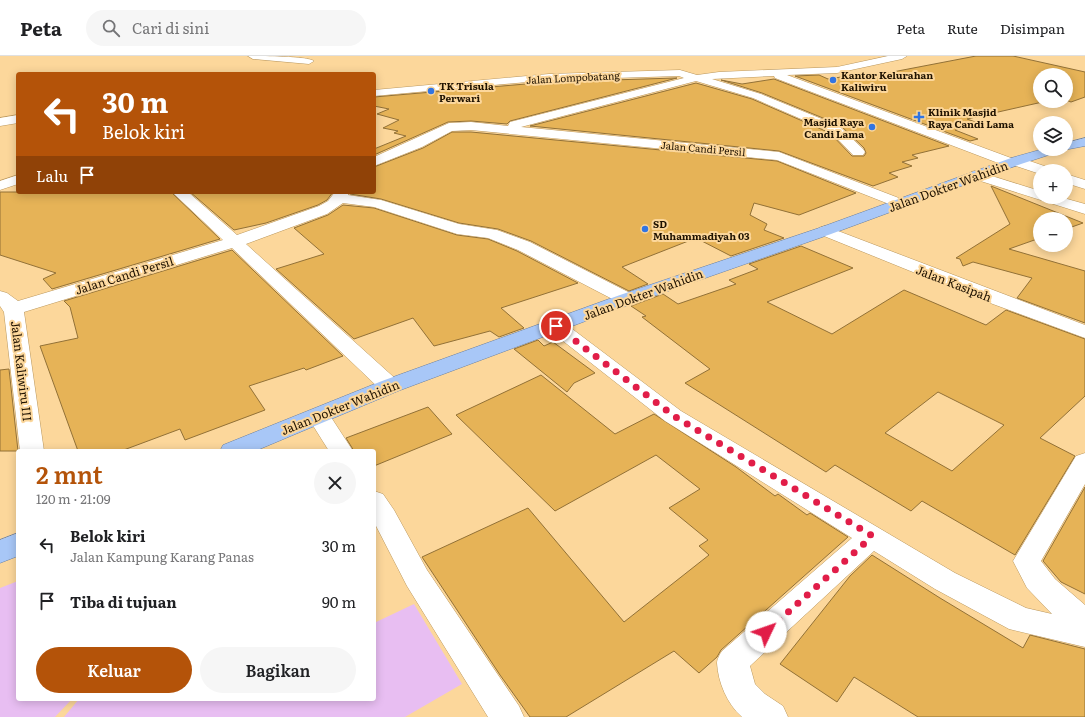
<!DOCTYPE html>
<html lang="id">
<meta charset="utf-8">
<style>
:root{--surface:#fff;--page:#f6f6f6;--text:#202124;--muted:#757577;--line:#e0e0e0;--accent:#b45309}
body{margin:0;font-family:Literata,serif;background:var(--page);color:var(--text);height:100vh;display:flex;flex-direction:column;font-size:15px;white-space:nowrap}
*{box-sizing:border-box;margin:0}
p{font-size:13px;color:var(--muted)}
.icon{flex:none;width:22px;height:22px;fill:none;stroke:currentColor;stroke-width:2;stroke-linecap:round;stroke-linejoin:round}
.map{position:relative;flex:1;overflow:hidden}
.panel{position:absolute;left:16px;top:393px;width:360px;height:252px;display:flex;flex-direction:column;background:var(--surface);border-radius:4px;box-shadow:0 2px 10px #0003}
.panel>*{flex:none}
.top-card{position:absolute;left:16px;top:16px;width:360px;height:122px;border-radius:4px;box-shadow:0 2px 10px #0003;background:#b45309;color:#fff;overflow:hidden}
.controls{position:absolute;left:1033px;top:12px;display:grid;gap:8px}
.controls a{display:grid;place-items:center;width:40px;height:40px;border-radius:50%;background:var(--surface);box-shadow:0 2px 10px #0003;font-size:20px}
.pin{position:absolute;display:grid;place-items:center;width:34px;height:34px;color:#fff;margin:-17px;border:2px solid #fff;border-radius:50%;box-shadow:0 1px 4px #0007}
.me{position:absolute;width:44px;margin:-22px;rotate:48deg;stroke-linejoin:round;filter:drop-shadow(0 0 3px #0008)}
.turn{display:flex;align-items:center;gap:14px;height:84px;padding:0 20px;font-size:18px}
.turn .icon{width:52px;height:52px;stroke-width:2.5}
.turn b{display:block;font-size:28px;line-height:34px}
.then{display:flex;align-items:center;height:38px;padding:0 20px;background:#0003;gap:8px;font-size:15px}
.round{display:grid;place-items:center;flex:none;width:42px;height:42px;border-radius:21px;background:var(--page)}
.overview{display:flex;align-items:center;justify-content:space-between;height:68px;padding:0 20px}
h1{font-size:24px;font-weight:600;line-height:30px;color:var(--accent)}
.button{display:flex;gap:8px;margin-top:auto;padding:8px 20px}
.button a{flex:1;height:46px;border-radius:24px;background:var(--accent);color:#fff;font-size:16px;font-weight:600;line-height:46px;text-align:center}
.button a+a{background:var(--page);color:var(--text)}
ul{padding:0;list-style:none}
li{display:flex;align-items:center;gap:12px;height:56px;padding:0 20px}
li div{flex:1}
li b{display:block;font-size:15px}
li em{font-style:normal}
header{display:flex;align-items:center;gap:24px;box-sizing:border-box;height:56px;padding:0 20px;background:var(--surface);border-bottom:1px solid var(--line)}
header strong{font-size:19px}
nav{display:flex;gap:22px;margin-inline-start:auto;font-size:14px}
.search{width:280px;height:36px;background:var(--page);display:flex;align-items:center;gap:10px;box-sizing:border-box;padding:0 14px;border-radius:22px;color:var(--muted);font-size:15px}
.map>svg:first-child{display:block}
.green{fill:#e8bef2}
.building{fill:#e6b357;stroke:#927137;fill-rule:evenodd}
.lines{fill:none;stroke-linecap:round;stroke-linejoin:round}
.minor-casing{stroke:#ba975d;stroke-width:1}
.trunk-casing{stroke:#6a7f9f;stroke-width:1}
.minor{fill:#fff;fill-rule:evenodd}
.trunk{fill:#a8c7f7;fill-rule:evenodd}
.route{stroke:#e11d48;stroke-width:7;stroke-dasharray:0 12.6}
.poi-dot{fill:#3275e2;stroke:#fcd79b;stroke-width:1.5}
.labels{text-anchor:middle;dominant-baseline:central;stroke-width:4;stroke-linejoin:round;paint-order:stroke}
.far-poi-label{font-size:10px;font-weight:bold;fill:#1f1200;stroke:#fcd79b;text-anchor:start}
.far-street-label{font-size:10px;fill:#1f1200;stroke:#fcd79b}
.street-label{font-size:12px;fill:#1f1200;stroke:#fcd79b}
</style>
<header>
<strong>Peta</strong>
<div class="search"><svg class="icon" aria-label="search" viewBox="0 0 24 24"><circle cx="10" cy="10" r="6"/><path d="M15 15l6 6"/></svg>Cari di sini</div>
<nav><a>Peta</a><a>Rute</a><a>Disimpan</a></nav>
</header>
<div class="map">
<svg width="1085" height="661" viewBox="0 0 1085 661">
<rect width="100%" height="100%" fill="#fcd79b"/>
<g class="green">
<polygon points="18,525 18,643 72,643 55,661 0,661 0,532"/>
<polygon points="414,548 462,628 405,661 64,661 79,643 374,643 374,567"/>
</g>
<g class="building">
<polygon points="976,0 1013,0 1085,16 1085,41 1071,46 1066,44 1066,19 1040,19 1040,45 1047,45 967,63 981,68 955,74 978,83 970,85 795,20 819,19 828,23 848,20 856,23"/>
<polygon points="675,22 677,22 510,65 507,68 471,65 448,66 374,99 374,93 406,80 394,77 398,75 383,72 399,64 377,58 389,53 374,50 374,41 549,26"/>
<polygon points="774,23 949,90 912,99 918,102 902,106 912,110 889,117 898,121 873,130 779,95 530,70 696,27 752,43 830,77 852,100 864,100 866,97 864,92 840,69 762,37 721,24 742,28"/>
<polygon points="452,76 471,76 777,105 856,137 799,159 754,147 750,159 767,168 764,174 784,182 731,200 696,182 622,211 648,228 629,235 531,185 498,173 459,167 381,143 350,138 350,136 374,136 374,111 423,92"/>
<polygon points="991,130 1083,167 1066,173 1066,163 1040,163 1040,182 1009,193 1085,215 1085,267 1017,242 1032,222 973,206 963,210 960,203 956,202 1010,168"/>
<polygon points="0,136 171,136 220,183 52,233 43,223 56,217 0,199"/>
<polygon points="190,136 333,136 327,144 318,149 266,167 234,174"/>
<polygon points="343,149 374,152 457,179 488,183 517,195 578,227 501,252 524,272 499,281 490,275 434,290 413,262 354,283 276,213 324,198 294,172 328,159"/>
<path d="M801,190L853,212L767,246L832,278L904,234L986,269L1006,254L1085,283V340L1040,382L1075,400L1015,499L922,445L911,455L835,409L826,416L685,327L710,313L642,261L646,260L631,250L663,238L678,248L736,228L729,224L758,213L749,208ZM938,336L1004,369L952,415L885,377Z"/>
<polygon points="232,194 343,300 306,314 304,312 249,330 265,354 185,384 180,373 121,395 78,395 40,290 78,282 70,251 64,245"/>
<polygon points="538,284 544,290 553,286 595,317 574,327 567,336 514,293"/>
<polygon points="9,313 18,395 0,395 0,314"/>
<polygon points="541,319 615,378 654,358 736,411 775,440 778,438 807,459 810,457 848,481 721,594 717,601 699,617 674,595 566,661 530,661 500,619 422,501 528,452 624,566 709,499 699,490 708,484 669,452 700,433 656,399 555,455 456,359"/>
<polygon points="428,351 452,378 374,410 374,395 354,395 346,382"/>
<polygon points="1085,431 1085,538 1061,526 1043,505"/>
<polygon points="872,499 940,542 1023,592 1030,579 1085,593 1085,661 918,661 854,621 837,646 780,608 850,520"/>
</g>
<g class="lines">
<defs>
<g id="minor">
<path d="M248,0C261,0 307,0 314,5L309,8L253,3Z"/>
<polygon points="888,0 907,0 902,3 837,17 787,19 1011,102 1021,102 1050,112 1052,115 1040,115 1040,118 1016,110 1006,110 775,22 774,20 712,23 761,38 839,70 863,93 865,96 863,99 853,99 831,76 753,42 696,25 521,71 779,96 904,144 907,147 904,150 894,150 777,104 471,74 452,75 422,91 374,110 374,101 449,67 471,66 508,70 510,66 684,22 679,20 549,24 374,40 374,34 549,18 680,14 697,19 719,16 837,11"/>
<polygon points="18,59 18,67 0,70 0,62"/>
<polygon points="976,115 1040,135 1040,141 1060,141 1085,148 1085,158 971,122 969,119 971,116"/>
<polygon points="1066,118 1085,124 1085,133 1066,127"/>
<polygon points="18,119 18,128 0,134 0,125"/>
<polygon points="172,136 188,136 237,179 319,150 328,145 335,136 349,136 348,139 381,144 459,168 497,174 530,186 634,239 636,243 634,247 627,249 620,247 518,194 488,182 457,178 374,151 343,147 327,158 246,188 398,325 401,330 398,335 390,337 382,335 232,192 24,256 44,395 20,395 4,256 0,250 0,235 7,237 18,245 223,184"/>
<polygon points="825,170 1085,269 1085,282 982,244 819,178 817,175 819,172"/>
<path d="M556,264L563,266L681,355L955,517L1026,552L1052,558L1027,532L1013,505L1076,400L1085,397V428L1041,505L1055,523L1085,549V591L1009,573L935,533L874,495L750,610L755,628L765,638L783,650L788,661H742C727,648 718,626 717,607C717,603 720,598 722,595L852,482L665,365L549,274L546,270L549,266Z"/>
<polygon points="319,353 327,355 353,395 329,395 307,360 311,355"/>
<polygon points="374,435 383,438 394,454 427,514 519,650 524,661 488,661 407,530 374,466"/>
</g>
<g id="trunk">
<polygon points="1085,82 1085,90 1064,94 1021,108 831,178 634,247 398,335 255,395 220,395 223,389 382,325 620,239 819,172 1011,102 1043,93 1066,93 1066,87"/>
<polygon points="18,477 18,500 0,507 0,484"/>
</g>
</defs>
<use href="#minor" class="minor-casing"/>
<use href="#trunk" class="trunk-casing"/>
<use href="#minor" class="minor"/>
<use href="#trunk" class="trunk"/>
</g>
<g class="lines">
<polyline class="route" points="556,270 674,360 871,479 865,487 766,576"/>
</g>
<g class="poi-dot">
<circle cx="833" cy="24" r="4"/>
<circle cx="431" cy="35" r="4"/>
<path d="M917 55h4v4h4v4h-4v4h-4v-4h-4v-4h4z"/>
<circle cx="872" cy="71" r="4"/>
<circle cx="645" cy="173" r="4"/>
</g>
<g class="labels">
<g class="far-poi-label">
<text x="841" y="18">Kantor Kelurahan<tspan x="841" dy="12">Kaliwiru</tspan></text>
<text x="439" y="29">TK Trisula<tspan x="439" dy="12">Perwari</tspan></text>
<text x="928" y="55">Klinik Masjid<tspan x="928" dy="12">Raya Candi Lama</tspan></text>
<text x="864" y="65" text-anchor="end">Masjid Raya<tspan x="864" dy="12">Candi Lama</tspan></text>
<text x="653" y="167">SD<tspan x="653" dy="12">Muhammadiyah 03</tspan></text>
</g>
<g class="far-street-label">
<text transform="translate(573 21) rotate(-3)">Jalan Lompobatang</text>
<text transform="translate(703 92) rotate(5)">Jalan Candi Persil</text>
</g>
<g class="street-label">
<text transform="translate(948 130) rotate(-20)">Jalan Dokter Wahidin</text>
<text transform="translate(124 219) rotate(-17)">Jalan Candi Persil</text>
<text transform="translate(954 227) rotate(21)">Jalan Kasipah</text>
<text transform="translate(643 238) rotate(-20)">Jalan Dokter Wahidin</text>
<text transform="translate(22 315) rotate(83)">Jalan Kaliwiru III</text>
<text transform="translate(340 351) rotate(-22)">Jalan Dokter Wahidin</text>
</g>
</g>
</svg>
<div class="controls">
<a><svg class="icon" aria-label="search" viewBox="0 0 24 24"><circle cx="10" cy="10" r="6"/><path d="M15 15l6 6"/></svg></a>
<a><svg class="icon" aria-label="layers" viewBox="0 0 24 24"><path d="M12 4l9 5-9 5-9-5zM3 14l9 5 9-5"/></svg></a>
<a>+</a>
<a>−</a>
</div>
<div class="pin" style="left:556px;top:270px;background:#d93025"><svg class="icon" aria-label="arrive" viewBox="0 0 24 24"><path d="M6 21V4h12l-3 4 3 4H6"/></svg></div>
<svg class="me" style="left:766px;top:576px" viewBox="-20 -20 40 40"><circle r="19" fill="#fff"/><path d="M0-13L10 11 0 6-10 11z" fill="#e11d48"/></svg>
<div class="top-card">
<div class="turn"><svg class="icon" aria-label="left" viewBox="0 0 24 24"><path d="M17 20v-9H6M10 6l-5 5 5 5"/></svg><div><b>30 m</b>Belok kiri</div></div>
<div class="then">Lalu<svg class="icon" aria-label="arrive" viewBox="0 0 24 24"><path d="M6 21V4h12l-3 4 3 4H6"/></svg></div>
</div>
<section class="panel">
<div class="overview"><div><h1>2 mnt</h1><p>120 m · 21:09</p></div><a class="round"><svg class="icon" aria-label="close" viewBox="0 0 24 24"><path d="M6 6l12 12M18 6L6 18"/></svg></a></div>
<ul>
<li><svg class="icon" aria-label="left" viewBox="0 0 24 24"><path d="M17 20v-9H6M10 6l-5 5 5 5"/></svg><div><b>Belok kiri</b><p>Jalan Kampung Karang Panas</p></div><em>30 m</em></li>
<li><svg class="icon" aria-label="arrive" viewBox="0 0 24 24"><path d="M6 21V4h12l-3 4 3 4H6"/></svg><div><b>Tiba di tujuan</b></div><em>90 m</em></li>
</ul>
<div class="button"><a>Keluar</a><a>Bagikan</a></div>
</section>
</div>
